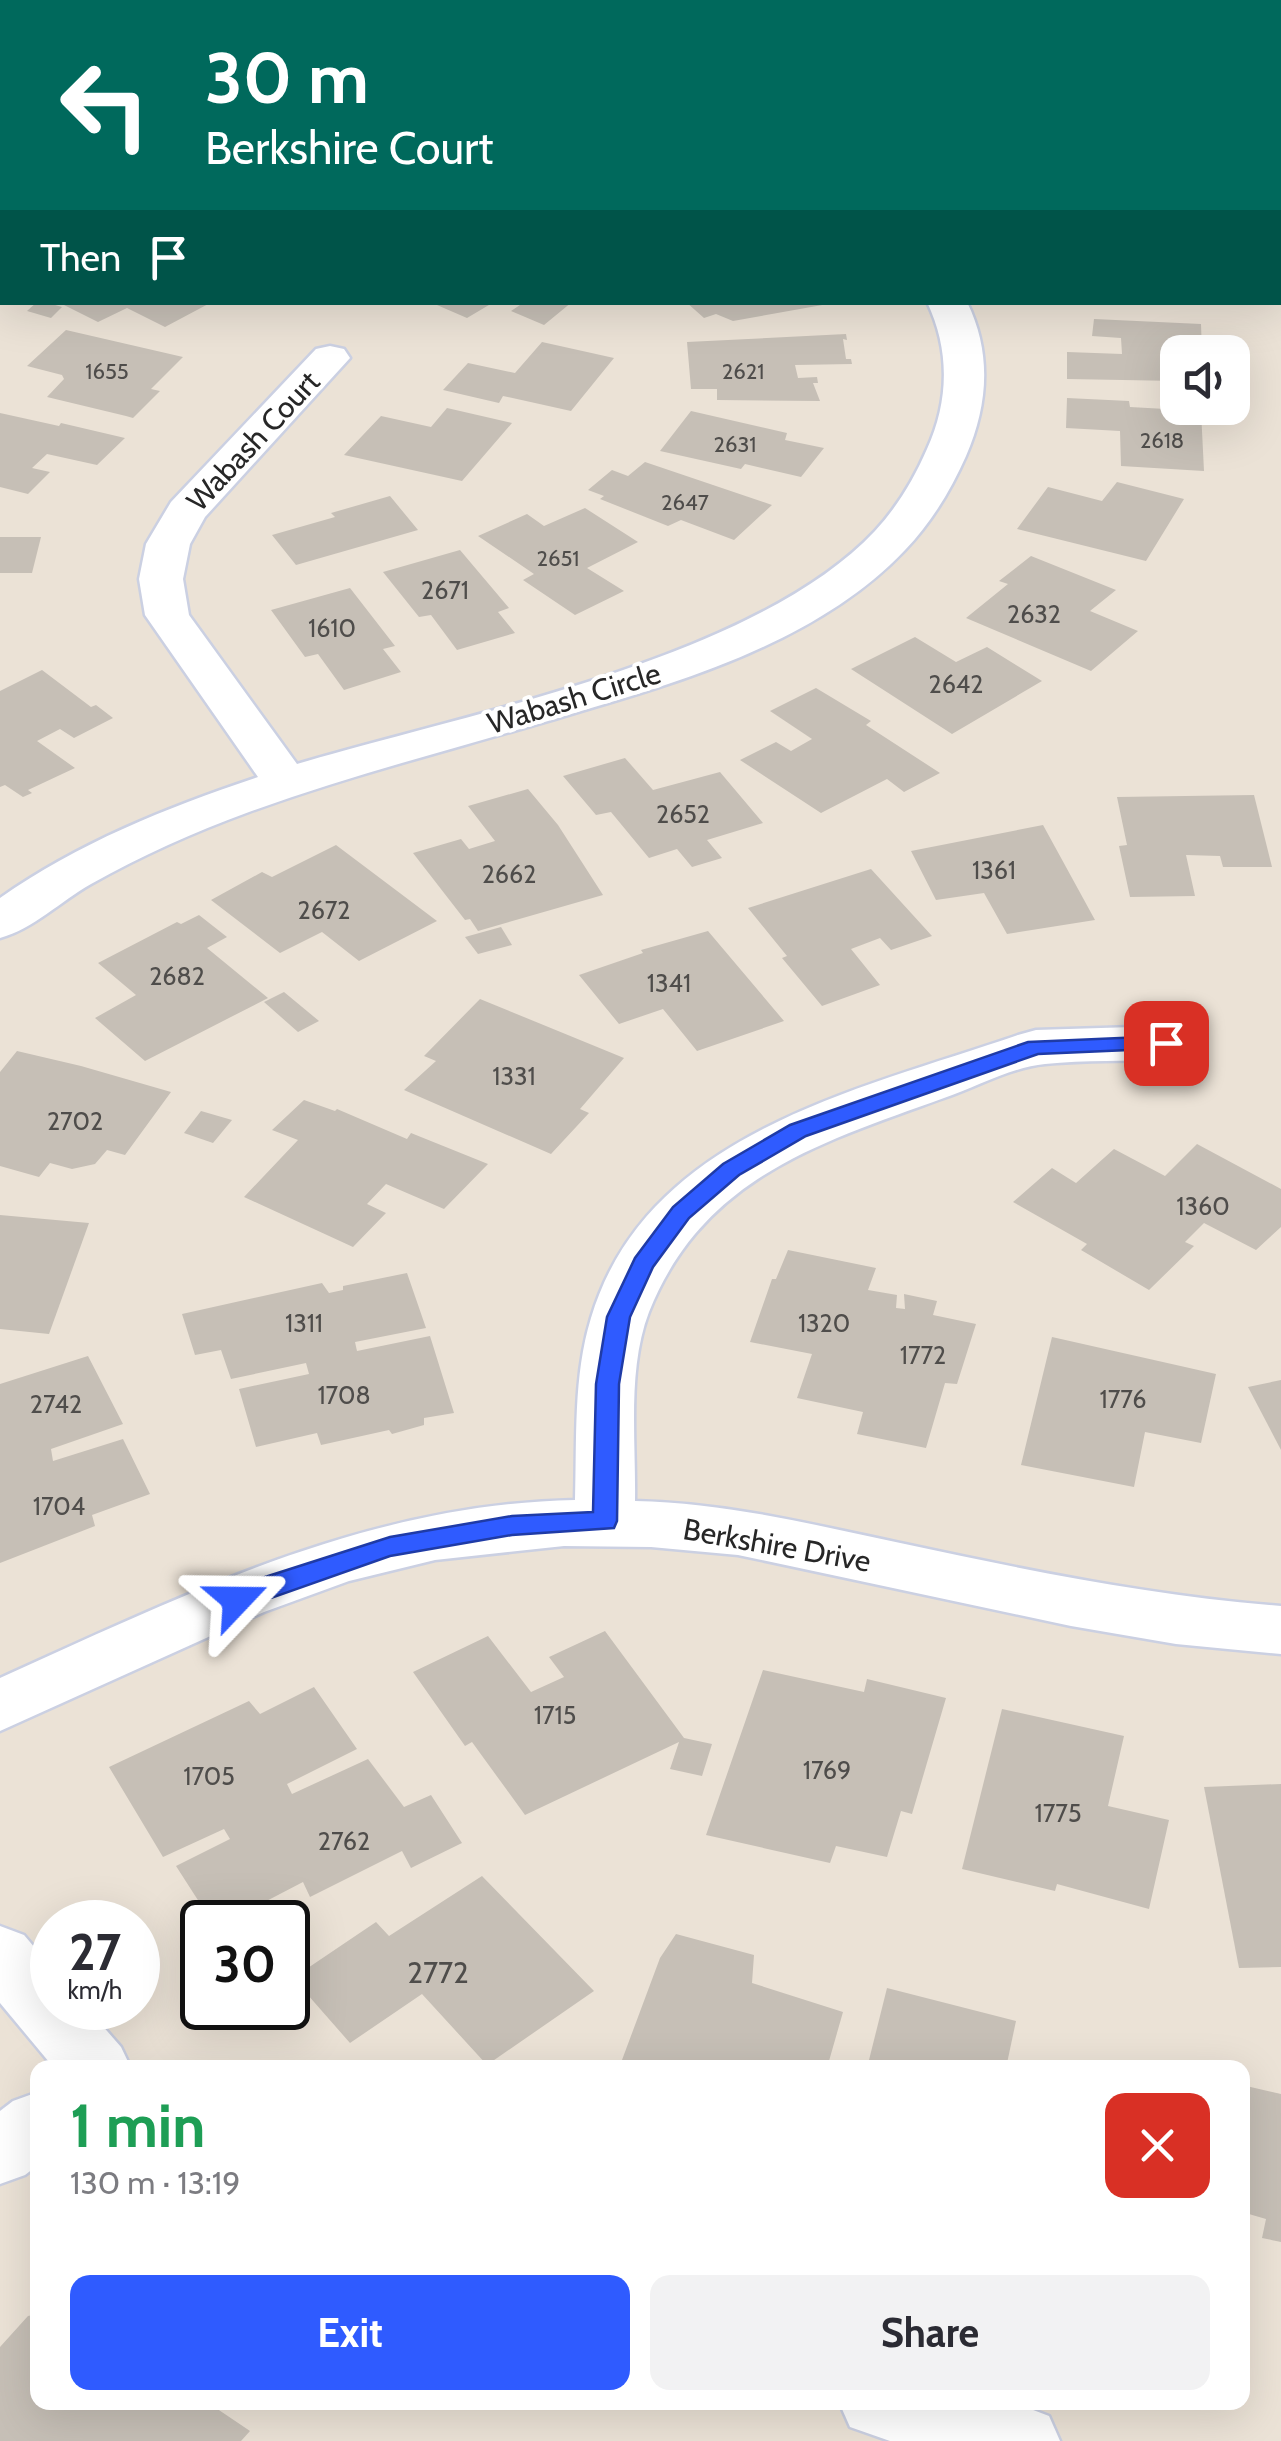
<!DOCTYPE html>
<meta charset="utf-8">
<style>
:root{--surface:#fff;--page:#f2f2f3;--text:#2b2b33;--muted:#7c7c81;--accent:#2f5bff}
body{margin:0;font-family:Cabin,sans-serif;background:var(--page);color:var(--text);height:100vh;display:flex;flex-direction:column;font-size:38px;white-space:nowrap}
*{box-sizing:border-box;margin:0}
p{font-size:32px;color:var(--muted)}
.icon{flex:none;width:55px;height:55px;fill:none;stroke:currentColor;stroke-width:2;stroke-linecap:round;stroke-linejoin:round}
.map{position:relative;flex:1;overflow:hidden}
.side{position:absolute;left:30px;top:2060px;width:1220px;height:350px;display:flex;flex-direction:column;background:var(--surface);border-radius:20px;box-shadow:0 10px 40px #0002}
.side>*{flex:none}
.hud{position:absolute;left:0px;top:0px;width:1282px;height:305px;box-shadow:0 10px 40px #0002;background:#00695c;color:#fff;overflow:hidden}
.tools{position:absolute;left:1160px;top:335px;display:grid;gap:20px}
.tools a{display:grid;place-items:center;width:90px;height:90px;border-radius:20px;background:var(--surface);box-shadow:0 10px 40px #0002;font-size:50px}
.speed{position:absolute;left:30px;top:1900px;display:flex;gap:20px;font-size:50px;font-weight:700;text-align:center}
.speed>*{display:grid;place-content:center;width:130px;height:130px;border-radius:50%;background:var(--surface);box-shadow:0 10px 40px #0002;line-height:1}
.speed small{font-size:25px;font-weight:400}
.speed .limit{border:5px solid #111;border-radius:15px;background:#fff;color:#111}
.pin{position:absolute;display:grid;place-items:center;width:85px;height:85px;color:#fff;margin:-42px;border-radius:20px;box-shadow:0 5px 15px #0006}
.me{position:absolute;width:110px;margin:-55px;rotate:67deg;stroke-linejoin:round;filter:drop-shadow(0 0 8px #0008)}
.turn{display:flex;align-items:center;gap:35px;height:210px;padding:0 40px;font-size:45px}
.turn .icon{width:130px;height:130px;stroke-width:2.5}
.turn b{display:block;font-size:70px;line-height:85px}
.then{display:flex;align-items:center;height:95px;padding:0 40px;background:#0003;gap:20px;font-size:38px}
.round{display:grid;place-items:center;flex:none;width:105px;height:105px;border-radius:20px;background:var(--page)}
.overview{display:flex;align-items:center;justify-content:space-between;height:170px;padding:0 40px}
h1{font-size:60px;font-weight:700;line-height:75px;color:#1e9e55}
.cta{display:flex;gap:20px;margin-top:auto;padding:20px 40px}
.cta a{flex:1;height:115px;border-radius:20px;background:var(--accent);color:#fff;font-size:40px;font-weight:700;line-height:115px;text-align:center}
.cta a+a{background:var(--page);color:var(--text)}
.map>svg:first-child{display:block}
.building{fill:#c6bfb6}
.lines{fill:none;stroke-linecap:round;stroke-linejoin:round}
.minor-casing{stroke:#cbd0e2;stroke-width:5}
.minor{fill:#fff;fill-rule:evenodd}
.route{fill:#2f5bff;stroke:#1f3ba6;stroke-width:2.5}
.labels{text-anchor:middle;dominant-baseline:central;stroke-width:8;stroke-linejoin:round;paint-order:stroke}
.far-number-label{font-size:22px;fill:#4f4d4b}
.number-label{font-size:25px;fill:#4f4d4b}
.street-label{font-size:30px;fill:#272727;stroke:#fff}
.near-number-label{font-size:30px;fill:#4f4d4b}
</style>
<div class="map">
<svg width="1281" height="2441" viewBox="0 0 1281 2441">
<rect width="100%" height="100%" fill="#ebe2d6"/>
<g class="building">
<polygon points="37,302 45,302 62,307 51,318 27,311"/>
<polygon points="58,302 212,302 165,327 127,308 98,322"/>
<polygon points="430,302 494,302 467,318"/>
<polygon points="514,302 572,302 544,325 511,311 520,305"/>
<polygon points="686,302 828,302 828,304 733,321 716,314 704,318"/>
<polygon points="1094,319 1201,324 1202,352 1178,352 1178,381 1067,379 1067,352 1122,354 1121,338 1092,336"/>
<polygon points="66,330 183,357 151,389 160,391 133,418 126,416 47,397 64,379 62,375 27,366"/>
<polygon points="846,334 847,340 843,339 846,359 851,359 852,364 795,365 798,378 817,377 818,383 813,383 820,401 717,400 717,389 691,389 687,342"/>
<polygon points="542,342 614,358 571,411 503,396 499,403 443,390 468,363 515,373"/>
<polygon points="1067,398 1129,401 1130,407 1201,411 1204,471 1121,466 1120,431 1066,428"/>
<polygon points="447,408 512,423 462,481 344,455 381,416 431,427"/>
<polygon points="691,411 787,433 785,440 824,448 801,477 745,464 741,469 660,451"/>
<polygon points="0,413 59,426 61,423 125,438 97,465 47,454 32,468 50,472 28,494 0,487"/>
<polygon points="645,462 772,505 734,540 681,520 668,526 600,499 604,496 588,490 612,470 628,476"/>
<polygon points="1117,482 1184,499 1146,561 1017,529 1048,487 1102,501"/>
<polygon points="390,496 418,530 296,565 272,535 335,517 331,513"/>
<polygon points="585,508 638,542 587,568 624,591 575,615 523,580 534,574 478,536 527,514 544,526"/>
<polygon points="0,537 41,537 32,573 0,573"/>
<polygon points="460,550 509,608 498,612 515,633 457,650 431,615 419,617 383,572"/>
<polygon points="1031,556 1116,590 1090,611 1138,631 1091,671 966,618 1008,584 999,581"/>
<polygon points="350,588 395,646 383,649 401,672 344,690 318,654 305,657 271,610"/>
<polygon points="915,637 956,662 987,647 1042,681 952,734 851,669"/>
<polygon points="42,670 91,707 96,705 113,718 74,738 60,729 37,741 75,768 28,790 32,793 23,797 5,785 0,787 0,691"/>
<polygon points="816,688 871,721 866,725 940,773 904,792 887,779 821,813 740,760 776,742 791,751 812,739 770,711"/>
<polygon points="625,758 653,790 720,772 763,823 707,840 722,858 692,867 677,849 649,858 611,812 596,815 563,776"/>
<polygon points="528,789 558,825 603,895 478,931 470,919 465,920 413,853 461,839 469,849 495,841 468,806"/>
<polygon points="1254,795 1272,867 1223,867 1220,856 1186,855 1195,896 1130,897 1119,846 1127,845 1117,797"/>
<polygon points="1043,825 1095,920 1007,934 984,893 936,900 911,851"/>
<polygon points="336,845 437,921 359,961 322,932 280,953 211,900 262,872 272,877"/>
<polygon points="871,869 932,936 891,950 880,938 851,949 880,985 822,1006 782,958 787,956 748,908"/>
<polygon points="199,915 227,937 207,948 268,998 145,1061 95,1018 136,995 98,963 177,922 181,924"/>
<polygon points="501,927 512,945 478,954 465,937"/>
<polygon points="708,931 784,1021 697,1051 663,1009 619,1024 579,975 643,953 641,950"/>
<polygon points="284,992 319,1021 298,1032 264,1002"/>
<polygon points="480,999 624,1058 580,1109 589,1113 551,1154 404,1090 436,1061 424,1056"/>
<polygon points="17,1051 81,1066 171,1092 125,1155 107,1150 95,1164 72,1169 50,1163 39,1177 0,1166 0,1072"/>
<polygon points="304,1100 335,1111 337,1109 407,1139 411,1133 488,1164 444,1209 386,1184 367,1204 386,1213 353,1247 244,1197 298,1140 272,1130"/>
<polygon points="201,1111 232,1120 213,1143 184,1133"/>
<polygon points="1197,1144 1281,1189 1281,1227 1256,1250 1204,1223 1185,1242 1194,1246 1149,1290 1081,1250 1087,1244 1013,1202 1052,1168 1076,1183 1114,1149 1165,1176"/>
<polygon points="0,1215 89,1223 49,1334 0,1329"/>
<polygon points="788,1250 876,1268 868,1290 897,1295 896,1308 905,1309 904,1294 937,1301 933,1315 976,1324 957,1384 945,1383 926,1448 857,1434 863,1412 797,1398 812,1354 750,1342 772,1279 776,1279"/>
<polygon points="407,1273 426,1328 355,1342 357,1351 430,1336 454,1413 424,1418 424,1425 392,1434 389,1430 321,1445 317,1433 256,1447 239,1389 309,1374 306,1363 231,1379 221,1350 195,1355 182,1314 322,1283 329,1293 343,1290 343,1286"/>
<polygon points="1052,1337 1216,1374 1201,1443 1145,1432 1134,1487 1021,1465"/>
<polygon points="88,1356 123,1424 51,1449 53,1461 123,1439 150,1494 92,1515 95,1526 0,1563 0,1384"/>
<polygon points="1281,1380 1281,1450 1248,1387"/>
<polygon points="605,1631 684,1738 712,1744 702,1776 670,1769 679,1742 525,1815 472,1742 465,1746 413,1672 488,1636 531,1692 564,1677 549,1657"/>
<polygon points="763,1670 864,1692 867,1679 946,1698 912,1814 901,1811 887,1857 836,1846 830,1863 706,1835"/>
<polygon points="314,1687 357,1749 287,1784 292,1794 368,1759 404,1807 431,1795 462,1843 411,1868 402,1851 310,1897 303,1882 226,1922 212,1922 176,1866 230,1839 224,1829 163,1857 109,1767 249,1701 260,1714"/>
<polygon points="1002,1709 1124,1736 1108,1806 1169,1820 1149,1909 1057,1884 1055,1891 962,1869"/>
<polygon points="1281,1784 1281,1967 1239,1968 1204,1787"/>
<polygon points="482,1876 594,1991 487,2065 422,1994 350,2043 293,1978 376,1922 389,1936"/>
<polygon points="676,1934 754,1955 752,1983 843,2012 827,2068 619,2068 660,1958"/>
<polygon points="887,1988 1016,2021 1006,2068 867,2068"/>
<polygon points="1242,2085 1281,2094 1281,2242 1262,2238 1266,2219 1242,2212"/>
<polygon points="38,2314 38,2402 207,2402 250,2431 241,2441 0,2441 0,2347 28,2316"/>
</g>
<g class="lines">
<defs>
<g id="minor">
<polygon points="625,0 660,0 661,2 626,2"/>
<polygon points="0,39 2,40 2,62 0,61"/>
<rect x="1280" y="66" width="1" height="22"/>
<path d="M927,302H967C992,353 988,405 966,456C951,490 931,523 905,550C819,641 684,681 568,715C462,747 353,774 249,812C194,832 141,856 91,884C61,901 33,929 0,938V898C78,843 168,807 258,777L145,615L139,579L146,544L171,502L316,349L330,346L344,349L350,358L205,517L190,544L183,579L189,615L297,764C464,714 755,659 875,531C898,506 914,479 927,449C949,401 950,350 927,302Z"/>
<path d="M1166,1026L1184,1031L1192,1043L1184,1055L1166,1060C1126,1061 1085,1060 1045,1064C1012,1067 976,1087 944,1098C820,1143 703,1177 649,1312C627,1369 636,1441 635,1501C728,1503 815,1525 905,1544C1030,1571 1154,1596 1281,1606V1654L1176,1644L1071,1626L738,1555L651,1547L564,1546L435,1560L349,1581L264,1612L0,1731V1678C186,1594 367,1504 575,1500C577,1440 573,1376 591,1318C646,1133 859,1090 1018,1035L1036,1030Z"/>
<polygon points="0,1926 24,1935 52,1968 52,2008 87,2008 121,2047 131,2068 54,2068 0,2003"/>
<polygon points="38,2092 38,2165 25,2175 0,2184 0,2111 13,2101"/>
<polygon points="839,2402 1012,2402 1049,2416 1060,2441 890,2441 850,2427"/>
</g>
</defs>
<use href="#minor" class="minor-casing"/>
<use href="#minor" class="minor"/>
</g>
<polygon class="route" points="1166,1036 1177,1043 1174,1048 1038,1054 806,1136 739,1175 689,1218 653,1267 630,1317 619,1384 617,1521 614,1528 512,1535 390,1556 237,1610 228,1607 224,1600 228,1593 262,1578 390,1537 512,1516 593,1512 596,1384 607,1317 635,1258 673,1207 723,1164 790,1125 1028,1042"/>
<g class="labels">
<g class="far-number-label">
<text x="107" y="371">1655</text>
<text x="743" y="371">2621</text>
<text x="1162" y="440">2618</text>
<text x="735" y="444">2631</text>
<text x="685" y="502">2647</text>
<text x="558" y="558">2651</text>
</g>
<g class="number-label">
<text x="445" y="590">2671</text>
<text x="1034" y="614">2632</text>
<text x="332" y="628">1610</text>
<text x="956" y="684">2642</text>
<text x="683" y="814">2652</text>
<text x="994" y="870">1361</text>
<text x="509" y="874">2662</text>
<text x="324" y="910">2672</text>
<text x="177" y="976">2682</text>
<text x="669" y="983">1341</text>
<text x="514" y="1076">1331</text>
<text x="75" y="1121">2702</text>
<text x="1203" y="1206">1360</text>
<text x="304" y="1323">1311</text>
<text x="824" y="1323">1320</text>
<text x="923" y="1355">1772</text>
<text x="344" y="1395">1708</text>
<text x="1123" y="1399">1776</text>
<text x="56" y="1404">2742</text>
<text x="59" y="1506">1704</text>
<text x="555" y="1715">1715</text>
<text x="827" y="1770">1769</text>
<text x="209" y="1776">1705</text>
<text x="1058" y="1813">1775</text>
<text x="344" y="1841">2762</text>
</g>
<g class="street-label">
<text transform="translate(253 441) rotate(-47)">Wabash Court</text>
<text transform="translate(574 698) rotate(-17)">Wabash Circle</text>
<text transform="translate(777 1545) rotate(10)">Berkshire Drive</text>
</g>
<g class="near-number-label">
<text x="438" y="1972">2772</text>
</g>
</g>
</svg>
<div class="tools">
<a><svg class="icon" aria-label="sound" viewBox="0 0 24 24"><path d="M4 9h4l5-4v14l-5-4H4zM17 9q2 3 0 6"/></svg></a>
</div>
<div class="speed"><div>27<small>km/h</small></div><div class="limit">30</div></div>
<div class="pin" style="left:1166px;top:1043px;background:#d93025"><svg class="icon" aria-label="arrive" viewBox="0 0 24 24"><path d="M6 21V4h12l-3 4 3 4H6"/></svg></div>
<svg class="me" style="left:237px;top:1600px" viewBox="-20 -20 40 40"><path d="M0-17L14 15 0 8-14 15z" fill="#2f5bff" stroke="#fff" stroke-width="4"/></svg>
<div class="hud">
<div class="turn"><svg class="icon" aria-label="left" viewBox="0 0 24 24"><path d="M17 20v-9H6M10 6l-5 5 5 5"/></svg><div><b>30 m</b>Berkshire Court</div></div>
<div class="then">Then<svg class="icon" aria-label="arrive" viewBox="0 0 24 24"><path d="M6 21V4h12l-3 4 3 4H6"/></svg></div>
</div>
<section class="side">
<div class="overview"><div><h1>1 min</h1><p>130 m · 13:19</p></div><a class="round" style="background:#d93025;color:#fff"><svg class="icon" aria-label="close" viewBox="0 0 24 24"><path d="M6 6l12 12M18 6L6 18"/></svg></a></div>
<div class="cta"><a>Exit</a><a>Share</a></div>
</section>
</div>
